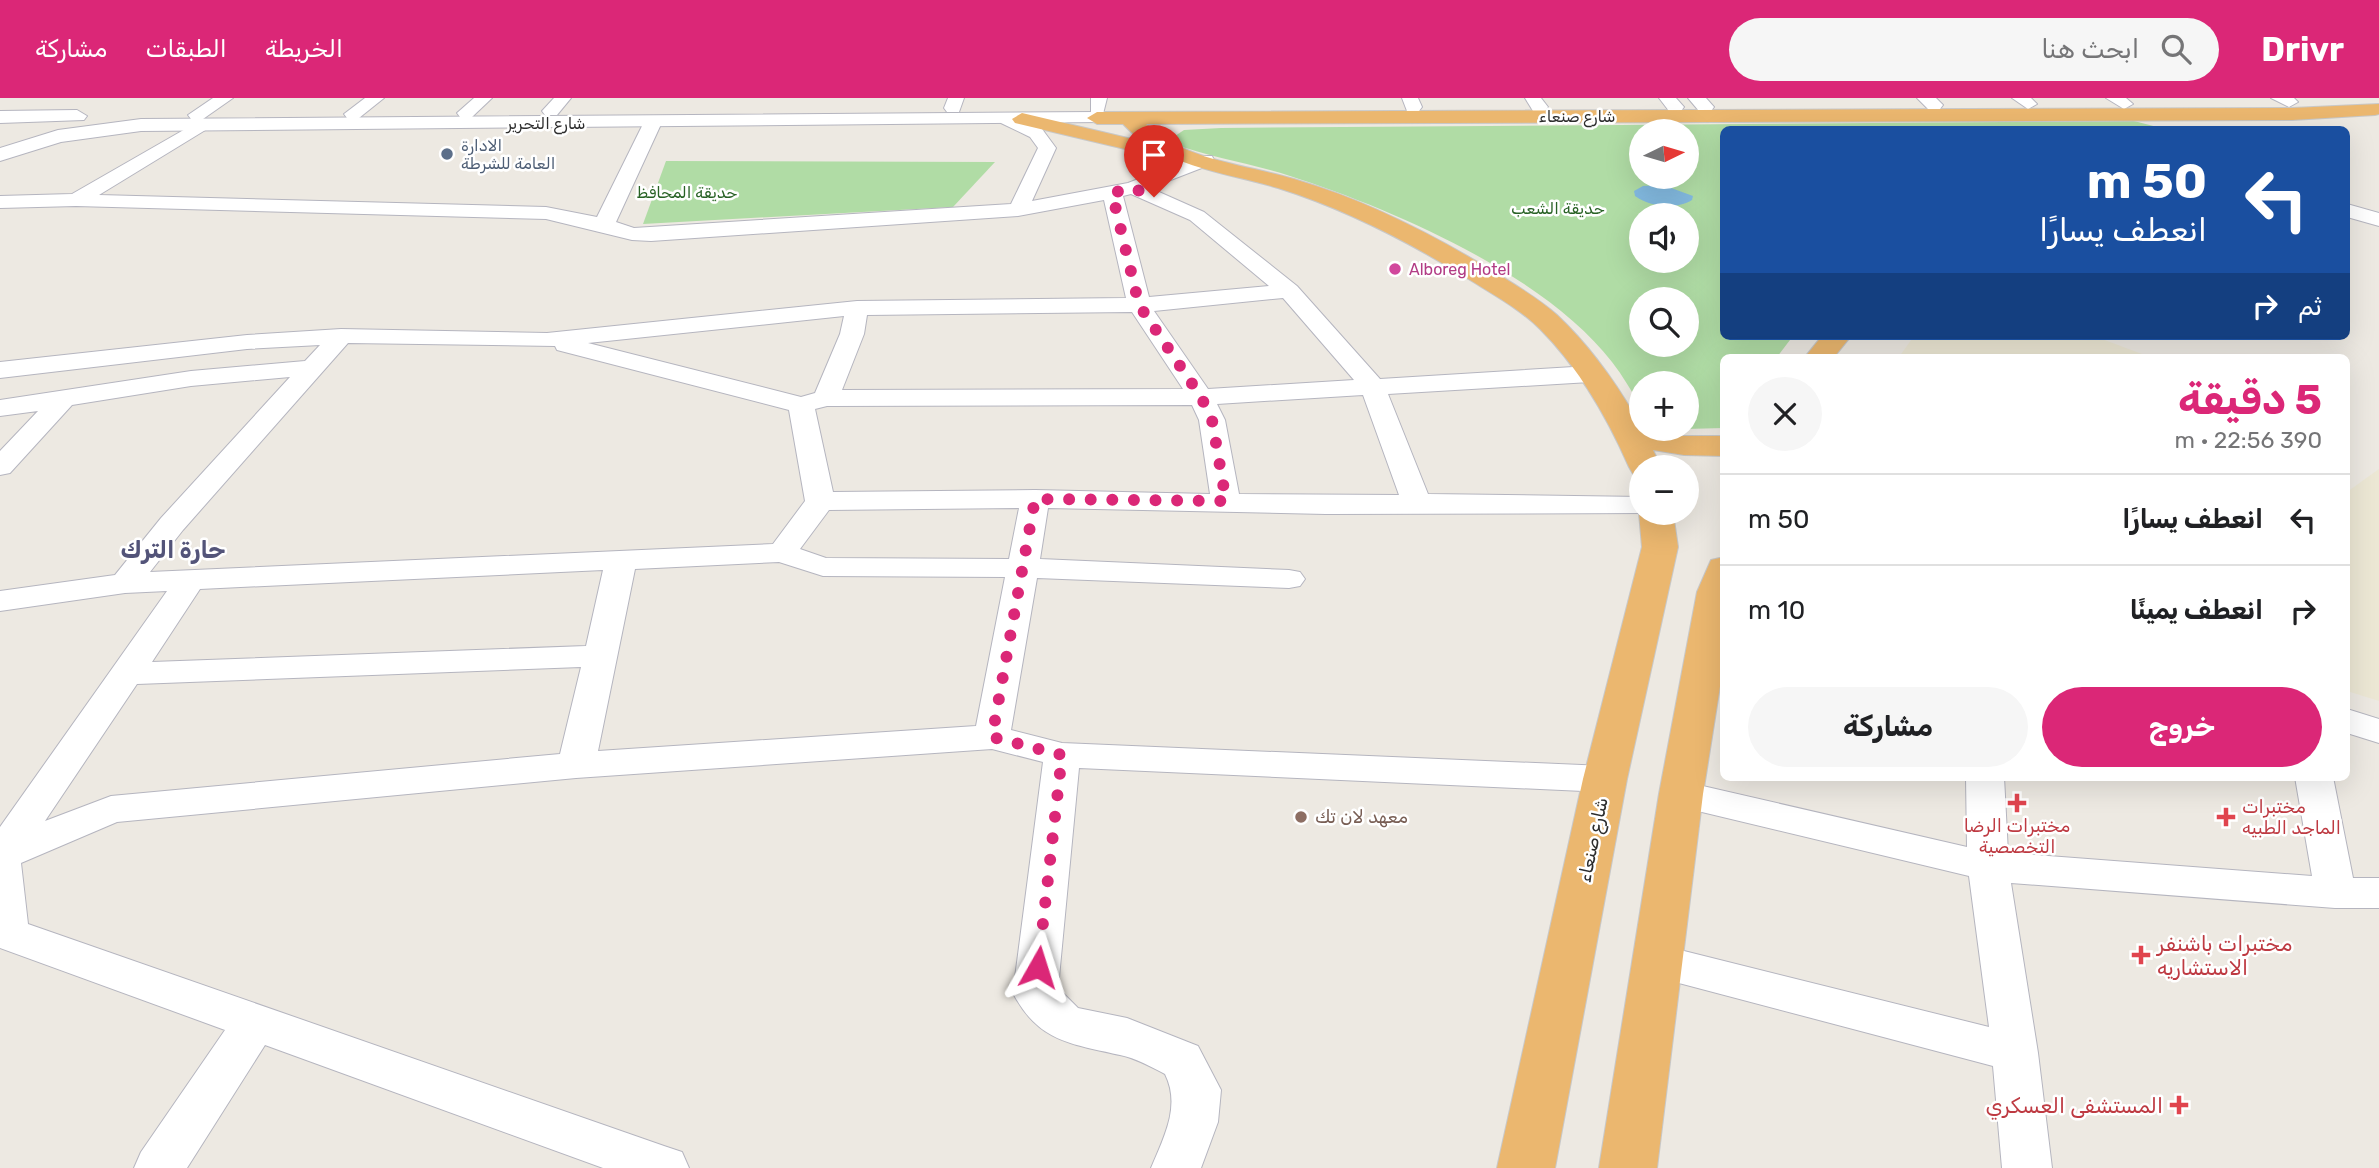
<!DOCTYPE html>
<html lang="ar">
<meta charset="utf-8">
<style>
:root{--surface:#fff;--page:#f6f6f6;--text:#202124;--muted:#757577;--line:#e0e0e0;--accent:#db2777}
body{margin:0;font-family:Rubik,"Noto Naskh Arabic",sans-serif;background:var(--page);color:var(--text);direction:rtl;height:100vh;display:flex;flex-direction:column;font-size:26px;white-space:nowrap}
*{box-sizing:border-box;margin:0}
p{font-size:23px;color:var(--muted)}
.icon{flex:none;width:38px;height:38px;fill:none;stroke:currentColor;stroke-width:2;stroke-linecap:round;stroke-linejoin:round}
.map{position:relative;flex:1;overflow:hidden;direction:ltr}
.details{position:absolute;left:1720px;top:256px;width:630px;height:427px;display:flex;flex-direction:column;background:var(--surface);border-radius:10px;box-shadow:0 7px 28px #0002;direction:rtl}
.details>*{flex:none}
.hud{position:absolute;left:1720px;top:28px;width:630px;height:214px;border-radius:10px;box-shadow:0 7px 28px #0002;direction:rtl;background:#1a4fa0;color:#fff;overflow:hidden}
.needle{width:46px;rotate:85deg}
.controls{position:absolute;left:1629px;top:21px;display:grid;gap:14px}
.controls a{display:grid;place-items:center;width:70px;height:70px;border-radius:50%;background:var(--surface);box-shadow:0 7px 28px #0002;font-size:35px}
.pin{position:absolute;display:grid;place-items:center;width:60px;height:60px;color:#fff;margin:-72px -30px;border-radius:50% 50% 50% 0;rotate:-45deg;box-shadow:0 0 7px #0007}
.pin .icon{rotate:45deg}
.me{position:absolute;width:77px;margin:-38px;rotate:6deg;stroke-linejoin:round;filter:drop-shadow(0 0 5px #0008)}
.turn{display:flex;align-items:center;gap:24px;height:147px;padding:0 28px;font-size:32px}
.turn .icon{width:91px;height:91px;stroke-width:2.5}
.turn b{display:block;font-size:49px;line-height:60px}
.then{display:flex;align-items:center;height:66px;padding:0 28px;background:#0003;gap:14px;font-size:26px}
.round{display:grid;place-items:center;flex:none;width:74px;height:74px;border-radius:37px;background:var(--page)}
.overview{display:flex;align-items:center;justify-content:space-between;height:119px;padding:0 28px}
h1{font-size:42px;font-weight:700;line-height:52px;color:var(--accent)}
.primary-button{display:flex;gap:14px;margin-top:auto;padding:14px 28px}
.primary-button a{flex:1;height:80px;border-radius:42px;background:var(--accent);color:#fff;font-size:28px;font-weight:700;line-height:80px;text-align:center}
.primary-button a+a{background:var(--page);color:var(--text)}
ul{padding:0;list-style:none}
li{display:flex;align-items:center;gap:21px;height:91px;padding:0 28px;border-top:2px solid var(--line)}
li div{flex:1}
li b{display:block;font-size:26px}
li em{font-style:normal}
header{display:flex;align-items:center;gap:42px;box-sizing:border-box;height:98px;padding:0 35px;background:var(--accent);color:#fff}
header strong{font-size:33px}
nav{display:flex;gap:38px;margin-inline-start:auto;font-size:24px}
.search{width:490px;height:63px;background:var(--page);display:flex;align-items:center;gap:18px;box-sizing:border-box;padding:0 24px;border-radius:38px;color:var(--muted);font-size:26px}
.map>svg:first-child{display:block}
.education{fill:#ece7d4}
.green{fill:#b0dca5;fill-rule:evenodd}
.water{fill:#83bae0}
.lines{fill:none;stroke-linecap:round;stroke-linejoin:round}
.street-casing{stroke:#b5b5bf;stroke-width:2}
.secondary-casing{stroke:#b5b5bf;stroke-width:2}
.highway-casing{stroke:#c8c8c8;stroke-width:2}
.street{fill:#fff;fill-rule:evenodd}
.secondary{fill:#fff;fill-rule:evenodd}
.highway{fill:#ebb76f;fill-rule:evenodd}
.route{stroke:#db2777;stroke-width:12;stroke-dasharray:0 21.6}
.service-dot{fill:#5c6f8a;stroke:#fff;stroke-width:2.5}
.hotel-dot{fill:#d1479c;stroke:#fff;stroke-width:2.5}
.health-dot{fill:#e0444e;stroke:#fff;stroke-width:2.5}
.education-dot{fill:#8d6e63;stroke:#fff;stroke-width:2.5}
.labels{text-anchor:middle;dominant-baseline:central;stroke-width:5;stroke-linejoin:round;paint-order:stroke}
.far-street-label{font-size:16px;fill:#2d2d2d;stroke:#fff}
.far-service-label{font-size:16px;fill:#4e5e75;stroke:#fff;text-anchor:start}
.far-park-label{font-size:16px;fill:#286225;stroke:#fff}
.far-hotel-label{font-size:16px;fill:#b23c85;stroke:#fff;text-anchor:start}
.health-label{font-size:18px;fill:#be3a42;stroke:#fff;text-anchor:start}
.education-label{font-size:18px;fill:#785e54;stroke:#fff;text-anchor:start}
.street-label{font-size:18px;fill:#2d2d2d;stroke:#fff}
.near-health-label{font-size:21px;fill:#be3a42;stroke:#fff;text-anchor:start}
.district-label{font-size:24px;font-weight:bold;fill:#535479;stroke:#fff}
</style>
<header>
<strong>Drivr</strong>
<div class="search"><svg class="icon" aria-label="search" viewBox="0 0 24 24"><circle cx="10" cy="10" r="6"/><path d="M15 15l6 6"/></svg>ابحث هنا</div>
<nav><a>الخريطة</a><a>الطبقات</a><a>مشاركة</a></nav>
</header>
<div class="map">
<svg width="2379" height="1070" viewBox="0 0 2379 1070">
<rect width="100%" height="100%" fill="#ede9e2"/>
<g class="education">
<polygon points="1914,238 2094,238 2150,259 1899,259"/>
<polygon points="2379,371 2379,603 2347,593 2347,394"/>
</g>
<g class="green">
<path d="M2134,23L2165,31L1724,32V238H1793L1777,259H1724V330L1685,331L1687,285H1642L1641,309C1632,294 1623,278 1612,264C1545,177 1393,111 1290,78C1251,65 1210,60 1172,45V40L1184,32L1221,30ZM1642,33H1687V79H1642ZM1642,117H1687V163H1642ZM1642,201H1687V247H1642Z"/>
<polygon points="666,63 995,64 953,109 643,126"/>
</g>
<path class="water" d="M1663,87L1693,98L1692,102C1676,112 1650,109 1635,98L1634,93L1643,88Z"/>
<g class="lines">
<defs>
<g id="street">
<polygon points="213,0 233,0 203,21 191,21 188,17"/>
<polygon points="365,0 384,0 359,20 347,20 344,16"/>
<polygon points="474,0 492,0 472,19 460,19 457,15"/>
<polygon points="554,0 571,0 557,17 545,17 542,13"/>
<polygon points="948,0 964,0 959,14 947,14 944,10"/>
<polygon points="1091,0 1107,0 1103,16 1091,16"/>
<polygon points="1402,0 1418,0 1422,9 1419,13 1407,13"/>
<polygon points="1525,0 1541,0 1548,9 1545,13 1533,13"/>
<polygon points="1659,0 1676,0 1684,9 1681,13 1669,13"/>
<polygon points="1688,0 1706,0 1714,9 1711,13 1699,13"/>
<polygon points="1917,0 1936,0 1943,7 1940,11 1928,11"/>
<polygon points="2012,0 2031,0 2037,6 2028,11"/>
<polygon points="2106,0 2126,0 2133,6 2124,11"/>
<polygon points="2271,0 2294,0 2298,4 2289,9"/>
<path d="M1007,16L1042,31L1056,50L1032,103L1128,85L1198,58H1212L1214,62L1212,66L1150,90L1204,114L1297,188L1380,281L1590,268L1599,271L1603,276L1599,281L1590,284L1388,296L1428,396L1642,399V415H1650L1326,416L1048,410L1040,461L1289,472L1300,474L1305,481L1300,488L1289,490L1037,480L1011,632L1062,645L1605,668L1618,672L1624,681L1618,690L1605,694L1079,670L1058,890L1078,910L1127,920L1198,948L1221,992L1218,1024L1201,1070H1151C1164,1039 1181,1008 1165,976C1151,969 1136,960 1120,957C1072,946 1038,944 1013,895L1043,664L992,651L576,680L117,724L21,765L28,826L664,1048L682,1054L689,1070H603L265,947L187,1070H134L141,1054L225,932L0,850V729L167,493L125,495L0,513V493L115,477L161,420L290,279L191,288L72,307L10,375L0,377V353L38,313L0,318V302L191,273L305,263L320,247L247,251L0,280V264L247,237L341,231L547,235L857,203L1126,200L1104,102L1018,118L651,143L632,142L546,121L76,108L0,110V98L72,96L201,22L207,23L210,27L207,31L99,97L546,109L597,119L644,24L653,19L662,24L616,124L634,130L1011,106L1038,50L1030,39L1001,25L998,21ZM1131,96L1190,122L1269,188L1149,199L1123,98ZM1283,200L1354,282L1208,291L1154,213ZM1132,214L1183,291L842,292L864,236L867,217ZM844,218L840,236L815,295L801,299L588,245ZM348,245L555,248L557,252L789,312L805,403L773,446L150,474L183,432ZM1363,297L1399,397L1239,396L1225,322L1217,306ZM1192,307L1199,322L1210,396L1035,392L833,394L815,311L827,308ZM1019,410L1009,461L826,460L800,451L829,412ZM779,464L823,478L1005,479L976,628L598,653L635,471ZM603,472L586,548L152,564L200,491ZM581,569L560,656L111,698L45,723L137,586Z"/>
<polygon points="2347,106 2379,115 2379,128 2347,119"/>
<polygon points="2347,611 2379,621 2379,645 2347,635"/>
<polygon points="1966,679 2004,679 2008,755 2312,778 2295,679 2333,679 2353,780 2379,780 2379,810 2335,810 2011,785 2038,955 2052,1070 2002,1070 1993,968 1641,875 1634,863 1641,851 1656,846 1989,929 1969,778 1681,709 1668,705 1662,696 1668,687 1681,683 1967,749"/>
</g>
<g id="secondary">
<polygon points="77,12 87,18 84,22 0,25 0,13"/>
<polygon points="1097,14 1107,20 1104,24 141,33 61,44 0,63 0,50 58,32 141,21"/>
</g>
<g id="highway">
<path d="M2379,6V16L2375,17L2292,22L1146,26C1182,62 1248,67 1294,81C1366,102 1432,136 1496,175C1517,188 1539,201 1557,217C1588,246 1614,282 1635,318L1642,322V331L1684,338H1724V358L1684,357L1653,352L1661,369H1642V378L1633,376L1629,369C1607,319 1579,270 1540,231C1521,212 1497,199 1475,185C1413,146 1348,112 1278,90C1225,74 1163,69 1123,26H1097L1087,20L1097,14L2292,10Z"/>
<polygon points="1022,15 1132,41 1136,45 1125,51 1015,25 1012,21"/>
<polygon points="1822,238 1851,238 1834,259 1805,259"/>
<polygon points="1642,411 1642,415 1673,415 1678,449 1627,681 1555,1070 1497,1070 1583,681 1642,449 1639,415"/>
<polygon points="1724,459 1724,563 1703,696 1657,1070 1599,1070 1659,696 1697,494 1711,462"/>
</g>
</defs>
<use href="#street" class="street-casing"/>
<use href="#secondary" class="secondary-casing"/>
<use href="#highway" class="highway-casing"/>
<use href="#street" class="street"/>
<use href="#secondary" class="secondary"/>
<use href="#highway" class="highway"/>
</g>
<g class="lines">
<polyline class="route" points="1038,869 1062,657 992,639 1035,401 1226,403 1212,322 1201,299 1139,207 1112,95 1133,90 1154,99"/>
</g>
<circle class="service-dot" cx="447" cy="56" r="7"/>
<circle class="hotel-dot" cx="1395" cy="171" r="7"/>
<g class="health-dot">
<path d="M2013.5 694.5h7v7h7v7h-7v7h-7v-7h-7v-7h7z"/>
<path d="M2222.5 708.5h7v7h7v7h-7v7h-7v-7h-7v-7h7z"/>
<path d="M2137.5 846.5h7v7h7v7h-7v7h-7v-7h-7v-7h7z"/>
<path d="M2175.5 996.5h7v7h7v7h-7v7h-7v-7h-7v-7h7z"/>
</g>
<circle class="education-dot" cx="1301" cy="719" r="7"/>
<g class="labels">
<g class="far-street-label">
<text x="1577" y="18">شارع صنعاء</text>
<text x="546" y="25">شارع التحرير</text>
</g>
<g class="far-service-label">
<text x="461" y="47">الادارة<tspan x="461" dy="18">العامة للشرطة</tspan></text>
</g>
<g class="far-park-label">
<text x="687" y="94">حديقة المحافظ</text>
<text x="1558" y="110">حديقة الشعب</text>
</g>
<g class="far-hotel-label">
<text x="1409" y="171">Alboreg Hotel</text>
</g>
<g class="health-label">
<text x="2242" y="709">مختبرات<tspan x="2242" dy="21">الماجد الطبيه</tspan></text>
<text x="2017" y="728" text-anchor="middle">مختبرات الرضا<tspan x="2017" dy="21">التخصصية</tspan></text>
</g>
<g class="education-label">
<text x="1315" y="719">معهد لان تك</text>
</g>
<g class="street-label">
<text transform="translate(1593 742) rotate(-78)">شارع صنعاء</text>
</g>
<g class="near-health-label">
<text x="2157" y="845">مختبرات باشنفر<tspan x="2157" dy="24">الاستشاريه</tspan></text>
<text x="2163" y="1007" text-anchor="end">المستشفى العسكري</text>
</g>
<g class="district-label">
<text x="173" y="452">حارة الترك</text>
</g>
</g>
</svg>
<div class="controls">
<a><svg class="needle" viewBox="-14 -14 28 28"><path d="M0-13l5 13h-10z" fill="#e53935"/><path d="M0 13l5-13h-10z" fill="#757577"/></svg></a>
<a><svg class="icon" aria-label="sound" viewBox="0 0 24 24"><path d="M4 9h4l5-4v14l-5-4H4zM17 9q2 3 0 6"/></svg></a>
<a><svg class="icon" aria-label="search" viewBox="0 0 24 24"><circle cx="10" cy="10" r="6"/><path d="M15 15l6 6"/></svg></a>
<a>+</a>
<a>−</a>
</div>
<div class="pin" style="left:1154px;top:99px;background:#d93025"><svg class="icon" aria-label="arrive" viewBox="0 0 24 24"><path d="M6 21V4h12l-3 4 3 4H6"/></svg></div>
<svg class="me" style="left:1038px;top:869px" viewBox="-20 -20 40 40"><path d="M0-17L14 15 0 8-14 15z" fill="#db2777" stroke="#fff" stroke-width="4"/></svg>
<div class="hud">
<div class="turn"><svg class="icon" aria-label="left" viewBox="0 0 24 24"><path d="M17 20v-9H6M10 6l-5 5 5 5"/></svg><div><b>50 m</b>انعطف يسارًا</div></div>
<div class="then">ثم<svg class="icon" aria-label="right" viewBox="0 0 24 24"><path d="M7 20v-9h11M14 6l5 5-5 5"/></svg></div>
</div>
<section class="details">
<div class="overview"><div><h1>5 دقيقة</h1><p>390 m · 22:56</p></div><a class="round"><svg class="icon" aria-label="close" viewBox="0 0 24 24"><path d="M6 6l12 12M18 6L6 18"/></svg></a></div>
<ul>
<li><svg class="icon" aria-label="left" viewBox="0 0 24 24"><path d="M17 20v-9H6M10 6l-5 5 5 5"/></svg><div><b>انعطف يسارًا</b></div><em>50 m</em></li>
<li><svg class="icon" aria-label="right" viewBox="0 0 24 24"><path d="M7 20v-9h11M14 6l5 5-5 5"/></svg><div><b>انعطف يمينًا</b></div><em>10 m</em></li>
</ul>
<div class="primary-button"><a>خروج</a><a>مشاركة</a></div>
</section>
</div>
